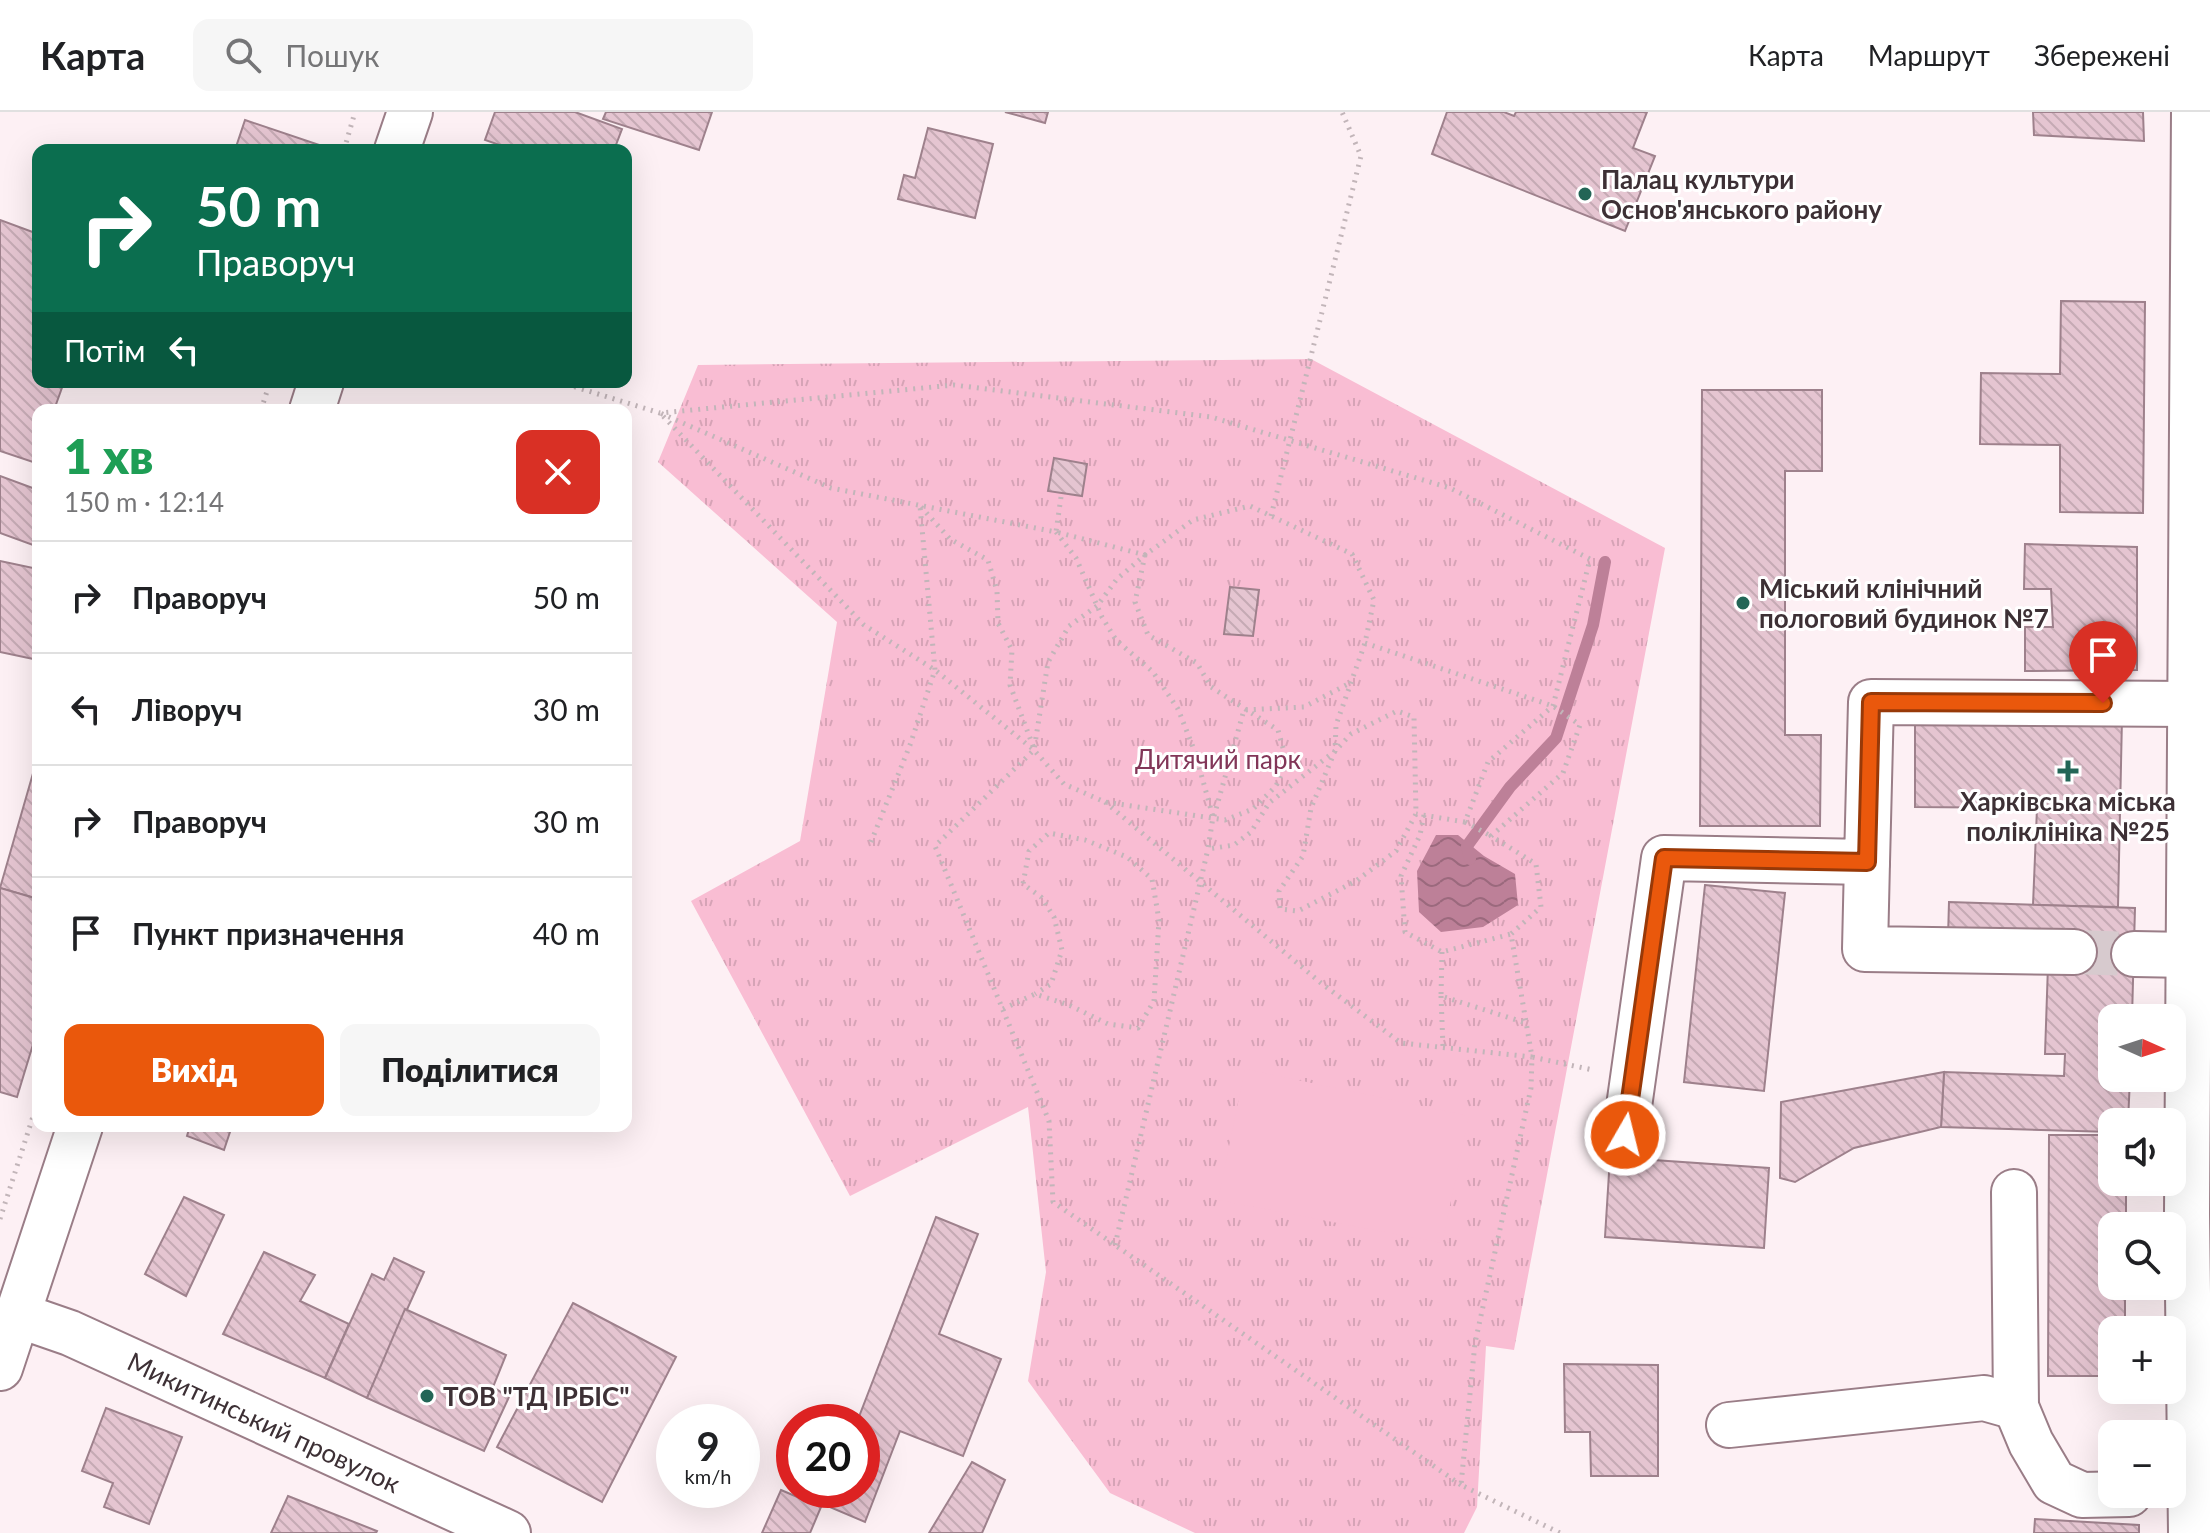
<!DOCTYPE html>
<html lang="uk">
<meta charset="utf-8">
<style>
:root{--surface:#fff;--page:#f6f6f6;--text:#202124;--muted:#757577;--line:#e0e0e0;--accent:#ea580c}
body{margin:0;font-family:Lato,sans-serif;background:var(--page);color:var(--text);height:100vh;display:flex;flex-direction:column;font-size:30px;white-space:nowrap}
*{box-sizing:border-box;margin:0}
p{font-size:26px;color:var(--muted)}
.icon{flex:none;width:44px;height:44px;fill:none;stroke:currentColor;stroke-width:2;stroke-linecap:round;stroke-linejoin:round}
.map{position:relative;flex:1;overflow:hidden}
.sheet{position:absolute;left:32px;top:292px;width:600px;height:728px;display:flex;flex-direction:column;background:var(--surface);border-radius:16px;box-shadow:0 8px 32px #0002}
.sheet>*{flex:none}
.banner{position:absolute;left:32px;top:32px;width:600px;height:244px;border-radius:16px;box-shadow:0 8px 32px #0002;background:#0b6e4f;color:#fff;overflow:hidden}
.needle{width:52px;rotate:93deg}
.tools{position:absolute;left:2098px;top:892px;display:grid;gap:16px}
.tools a{display:grid;place-items:center;width:88px;height:88px;border-radius:16px;background:var(--surface);box-shadow:0 8px 32px #0002;font-size:40px}
.speed{position:absolute;left:656px;top:1292px;display:flex;gap:16px;font-size:40px;font-weight:700;text-align:center}
.speed>*{display:grid;place-content:center;width:104px;height:104px;border-radius:50%;background:var(--surface);box-shadow:0 8px 32px #0002;line-height:1}
.speed small{font-size:20px;font-weight:400}
.speed .limit{border:12px solid #d22;background:#fff;color:#111}
.pin{position:absolute;display:grid;place-items:center;width:68px;height:68px;color:#fff;margin:-82px -34px;border-radius:50% 50% 50% 0;rotate:-45deg;box-shadow:0 0 8px #0007}
.pin .icon{rotate:45deg}
.me{position:absolute;width:88px;margin:-44px;rotate:8deg;stroke-linejoin:round;filter:drop-shadow(0 0 6px #0008)}
.turn{display:flex;align-items:center;gap:28px;height:168px;padding:0 32px;font-size:36px}
.turn .icon{width:104px;height:104px;stroke-width:2.5}
.turn b{display:block;font-size:56px;line-height:68px}
.then{display:flex;align-items:center;height:76px;padding:0 32px;background:#0003;gap:16px;font-size:30px}
.round{display:grid;place-items:center;flex:none;width:84px;height:84px;border-radius:16px;background:var(--page)}
.overview{display:flex;align-items:center;justify-content:space-between;height:136px;padding:0 32px}
h1{font-size:48px;font-weight:800;line-height:60px;color:#1e9e55}
.cta{display:flex;gap:16px;margin-top:auto;padding:16px 32px}
.cta a{flex:1;height:92px;border-radius:16px;background:var(--accent);color:#fff;font-size:32px;font-weight:800;line-height:92px;text-align:center}
.cta a+a{background:var(--page);color:var(--text)}
ul{padding:0;list-style:none}
li{display:flex;align-items:center;gap:24px;height:112px;padding:0 32px;border-top:2px solid var(--line)}
li div{flex:1}
li b{display:block;font-size:30px}
li em{font-style:normal}
header{display:flex;align-items:center;gap:48px;box-sizing:border-box;height:112px;padding:0 40px;background:var(--surface);border-bottom:2px solid var(--line)}
header strong{font-size:38px}
nav{display:flex;gap:44px;margin-inline-start:auto;font-size:28px}
.search{width:560px;height:72px;background:var(--page);display:flex;align-items:center;gap:20px;box-sizing:border-box;padding:0 28px;border-radius:16px;color:var(--muted);font-size:30px}
.map>svg:first-child{display:block}
.grass{fill:url(#grass-tufts)}
.pitch{fill:#f9bdd3}
.water{fill:url(#water-waves)}
.lines{fill:none;stroke-linecap:round;stroke-linejoin:round}
.stream{stroke:#bd8098;stroke-width:12}
.building{fill:url(#building-back-hatch);stroke:#9e818c;stroke-width:2}
.minor-tunnel{stroke:#d7cace;stroke-width:44;stroke-dasharray:44 22;stroke-linecap:butt}
.minor-casing{stroke:#9a7d87;stroke-width:48}
.major-casing{stroke:#9a7d87;stroke-width:48}
.path{stroke:#c2b5b9;stroke-width:5;stroke-dasharray:2 6;stroke-linecap:butt}
.minor{stroke:#fff;stroke-width:44}
.major{stroke:#fff;stroke-width:44}
.route-casing{stroke:#983908;stroke-width:20}
.route{stroke:#ea580c;stroke-width:14}
.poi-dot{fill:#236556;stroke:#fff;stroke-width:3}
.labels{text-anchor:middle;dominant-baseline:central;stroke-width:6;stroke-linejoin:round;paint-order:stroke}
.poi-label{font-size:26px;font-weight:bold;fill:#3d3035;stroke:#fff;text-anchor:start}
.park-label{font-size:26px;fill:#823658;stroke:#fff}
.street-label{font-size:26px;fill:#3d3035;stroke:#fff}
</style>
<header>
<strong>Карта</strong>
<div class="search"><svg class="icon" aria-label="search" viewBox="0 0 24 24"><circle cx="10" cy="10" r="6"/><path d="M15 15l6 6"/></svg>Пошук</div>
<nav><a>Карта</a><a>Маршрут</a><a>Збережені</a></nav>
</header>
<div class="map">
<svg width="2210" height="1421" viewBox="0 0 2210 1421">
<defs>
<pattern id="grass-tufts" width="24" height="20" patternUnits="userSpaceOnUse" patternTransform="scale(2)"><rect width="24" height="20" fill="#f9bdd3"/><path d="M3 7l-1-3M5 7V3M7 7l1-3M15 17l-1-3M17 17v-4M19 17l1-3" fill="none" stroke="#d6a3b6"/></pattern>
<pattern id="water-waves" width="16" height="10" patternUnits="userSpaceOnUse" patternTransform="scale(2)"><rect width="16" height="10" fill="#bd8098"/><path d="M0 5q4-4 8 0t8 0" fill="none" stroke="#9b697d"/></pattern>
<pattern id="building-back-hatch" width="6" height="6" patternUnits="userSpaceOnUse" patternTransform="scale(2)"><rect width="6" height="6" fill="#e5c5d1"/><path d="M-1 5l2 2M0 0l6 6M5-1l2 2" fill="none" stroke="#c5aab4"/></pattern>
</defs>
<rect width="100%" height="100%" fill="#fdf0f4"/>
<polygon class="grass" points="1311,247 1665,436 1514,1238 1486,1234 1477,1395 1464,1421 1195,1421 1110,1381 1028,1269 1046,1160 1028,995 850,1084 691,789 800,729 837,510 658,350 698,253"/>
<polygon class="pitch" points="1245,957 1469,1004 1442,1131 1218,1088"/>
<polygon class="water" points="1436,723 1458,723 1484,744 1515,762 1518,793 1483,815 1441,820 1419,800 1417,759"/>
<g class="lines">
<polyline class="stream" points="1470,747 1467,734 1510,675 1556,626 1593,513 1605,450"/>
</g>
<g class="building">
<polygon points="495,0 575,0 622,17 614,38 514,38 485,28"/>
<polygon points="606,0 712,0 699,38 603,7"/>
<polygon points="1005,0 1048,0 1045,11"/>
<polygon points="1447,0 1504,0 1514,4 1516,0 1647,0 1633,36 1655,44 1625,119 1432,42"/>
<polygon points="2033,0 2143,0 2144,29 2034,23"/>
<polygon points="245,8 334,38 235,38"/>
<polygon points="928,16 993,32 975,106 898,87 904,63 915,66"/>
<polygon points="0,108 38,122 38,270 64,270 54,298 38,298 38,345 36,351 0,339"/>
<polygon points="2061,189 2145,190 2143,401 2060,400 2060,333 1980,332 1981,261 2060,262"/>
<polygon points="1702,278 1822,278 1822,359 1785,359 1785,623 1821,623 1820,714 1700,714"/>
<polygon points="1054,346 1087,352 1082,384 1048,379"/>
<polygon points="0,364 38,378 38,420 33,433 0,421"/>
<polygon points="2025,432 2137,435 2137,558 2025,559 2025,515 2053,515 2051,477 2024,477"/>
<polygon points="0,449 38,457 38,548 0,540"/>
<polygon points="1230,475 1259,478 1253,524 1224,522"/>
<polygon points="2122,606 2118,795 2033,793 2037,696 1915,695 1915,607"/>
<polygon points="38,644 38,787 0,776"/>
<polygon points="1705,773 1785,781 1764,979 1684,970"/>
<polygon points="0,776 38,787 38,916 17,985 0,980"/>
<polygon points="1949,790 2135,796 2132,906 2112,906 2112,966 2130,966 2128,1010 2112,1010 2112,1020 1941,1015 1944,960 2064,964 2065,942 2045,942 2048,853 1948,826"/>
<polygon points="1944,960 1941,1015 1854,1036 1795,1070 1780,1066 1781,990"/>
<polygon points="190,1014 232,1014 224,1038 187,1024"/>
<polygon points="2049,1023 2112,1023 2112,1070 2126,1070 2126,1114 2112,1114 2112,1174 2125,1174 2125,1218 2112,1218 2112,1264 2048,1264"/>
<polygon points="1610,1045 1769,1056 1764,1136 1605,1125"/>
<polygon points="184,1085 224,1103 186,1184 145,1162"/>
<polygon points="936,1105 978,1122 939,1222 1001,1247 963,1344 900,1319 865,1410 825,1393 831,1378 862,1378 862,1310 857,1310"/>
<polygon points="264,1140 315,1163 300,1189 349,1212 325,1266 223,1222"/>
<polygon points="394,1146 424,1160 367,1286 325,1266 372,1162 384,1168"/>
<polygon points="573,1191 676,1245 602,1390 497,1335"/>
<polygon points="405,1197 506,1243 493,1275 509,1285 484,1339 367,1286"/>
<polygon points="1564,1252 1658,1253 1658,1364 1591,1364 1590,1320 1565,1320"/>
<polygon points="106,1296 182,1325 149,1412 104,1395 113,1371 82,1359"/>
<polygon points="972,1350 1005,1368 982,1421 929,1421"/>
<polygon points="781,1378 821,1395 810,1421 762,1421"/>
<polygon points="288,1384 377,1419 376,1421 271,1421"/>
<polygon points="2035,1407 2139,1413 2139,1421 2034,1421"/>
</g>
<g class="lines">
<polyline class="minor-tunnel" points="2074,840 2134,842"/>
<defs>
<g id="minor">
<polyline points="1867,750 1865,837 2074,840"/>
<polyline points="2134,842 2189,843"/>
<polyline points="1625,1023 1664,746 1867,750 1871,590 2191,592"/>
<polyline points="2014,1080 2016,1295 2031,1331 2054,1370 2082,1383 2129,1382"/>
<polyline points="18,1203 70,1221 508,1421"/>
<polyline points="1729,1313 1984,1286 2016,1295"/>
<polyline points="2191,1421 2187,1102 2194,0"/>
</g>
<g id="major">
<polyline points="397,38 410,0"/>
<polyline points="312,298 321,270"/>
<polyline points="0,1256 80,1014"/>
</g>
</defs>
<use href="#minor" class="minor-casing"/>
<use href="#major" class="major-casing"/>
<g class="path">
<polyline points="344,38 355,0"/>
<polyline points="559,270 660,301 954,273 1211,305 1450,376 1590,447 1553,594 1488,650 1465,710 1416,702"/>
<polyline points="261,298 270,270"/>
<polyline points="1061,385 1056,420 831,376 660,301 864,513 935,558 1034,638 935,734 1049,1009 1053,1090 1461,1373"/>
<polyline points="921,395 950,427 988,448 997,479 998,511 1012,538 1010,573 1033,634"/>
<polyline points="1271,404 1361,44 1342,0"/>
<polyline points="1056,420 1076,446 1102,505 1116,528 1153,560 1178,597 1195,640 1213,705 1208,737 1234,733 1251,720 1269,691 1335,639 1351,622 1397,599 1414,605 1416,702 1396,739 1356,769 1298,799 1280,797 1279,779 1303,744 1311,696 1335,639 1336,613 1365,531 1374,488 1352,442 1250,394 1193,408 1145,443 1056,420"/>
<polygon points="1145,443 1135,490 1148,523 1197,551 1211,575 1278,618 1287,650 1276,674 1253,697 1225,708 1105,690 1064,672 1034,638 1048,550 1069,514 1097,494 1117,467"/>
<polyline points="1365,531 1553,594 1580,613 1563,661 1491,724 1536,752 1541,795 1511,822 1532,945 1593,958"/>
<polyline points="1105,690 1321,871 1401,931 1532,945 1531,976 1475,1231 1461,1373 1560,1421"/>
<polyline points="1424,703 1420,723 1401,764 1405,820 1442,840 1511,822"/>
<polyline points="1214,704 1244,598 1304,595 1350,571"/>
<polyline points="1465,710 1491,724"/>
<polyline points="871,730 910,633 935,558 920,394"/>
<polyline points="1442,840 1441,884 1526,911"/>
<polyline points="1441,884 1443,935"/>
<polyline points="1003,897 1035,882 1069,893 1108,912 1138,916 1154,889 1159,808 1152,767 1127,745 1085,728 1049,721 1029,739 1023,772 1041,785 1054,805 1062,838 1051,872 1035,882"/>
<polyline points="0,1107 38,989"/>
<polyline points="1115,1133 1208,737"/>
</g>
<use href="#minor" class="minor"/>
<use href="#major" class="major"/>
</g>
<g class="lines">
<defs>
<polyline id="route" points="1625,1023 1664,746 1867,750 1871,590 2103,591"/>
</defs>
<use href="#route" class="route-casing"/>
<use href="#route" class="route"/>
</g>
<g class="poi-dot">
<circle cx="1585" cy="82" r="8"/>
<circle cx="1743" cy="491" r="8"/>
<path d="M2064 647h8v8h8v8h-8v8h-8v-8h-8v-8h8z"/>
<circle cx="427" cy="1284" r="8"/>
</g>
<g class="labels">
<g class="poi-label">
<text x="1601" y="67">Палац культури<tspan x="1601" dy="30">Основ'янського району</tspan></text>
<text x="1759" y="476">Міський клінічний<tspan x="1759" dy="30">пологовий будинок №7</tspan></text>
<text x="2068" y="689" text-anchor="middle">Харківська міська<tspan x="2068" dy="30">поліклініка №25</tspan></text>
<text x="443" y="1284">ТОВ "ТД ІРБІС"</text>
</g>
<g class="park-label">
<text x="1218" y="647">Дитячий парк</text>
</g>
<g class="street-label">
<text transform="translate(264 1310) rotate(25)">Микитинський провулок</text>
</g>
</g>
</svg>
<div class="tools">
<a><svg class="needle" viewBox="-14 -14 28 28"><path d="M0-13l5 13h-10z" fill="#e53935"/><path d="M0 13l5-13h-10z" fill="#757577"/></svg></a>
<a><svg class="icon" aria-label="sound" viewBox="0 0 24 24"><path d="M4 9h4l5-4v14l-5-4H4zM17 9q2 3 0 6"/></svg></a>
<a><svg class="icon" aria-label="search" viewBox="0 0 24 24"><circle cx="10" cy="10" r="6"/><path d="M15 15l6 6"/></svg></a>
<a>+</a>
<a>−</a>
</div>
<div class="speed"><div>9<small>km/h</small></div><div class="limit">20</div></div>
<div class="pin" style="left:2103px;top:591px;background:#d93025"><svg class="icon" aria-label="arrive" viewBox="0 0 24 24"><path d="M6 21V4h12l-3 4 3 4H6"/></svg></div>
<svg class="me" style="left:1625px;top:1023px" viewBox="-20 -20 40 40"><circle r="17" fill="#ea580c" stroke="#fff" stroke-width="3"/><path d="M0-11L8 9 0 5-8 9z" fill="#fff"/></svg>
<div class="banner">
<div class="turn"><svg class="icon" aria-label="right" viewBox="0 0 24 24"><path d="M7 20v-9h11M14 6l5 5-5 5"/></svg><div><b>50 m</b>Праворуч</div></div>
<div class="then">Потім<svg class="icon" aria-label="left" viewBox="0 0 24 24"><path d="M17 20v-9H6M10 6l-5 5 5 5"/></svg></div>
</div>
<section class="sheet">
<div class="overview"><div><h1>1 хв</h1><p>150 m · 12:14</p></div><a class="round" style="background:#d93025;color:#fff"><svg class="icon" aria-label="close" viewBox="0 0 24 24"><path d="M6 6l12 12M18 6L6 18"/></svg></a></div>
<ul>
<li><svg class="icon" aria-label="right" viewBox="0 0 24 24"><path d="M7 20v-9h11M14 6l5 5-5 5"/></svg><div><b>Праворуч</b></div><em>50 m</em></li>
<li><svg class="icon" aria-label="left" viewBox="0 0 24 24"><path d="M17 20v-9H6M10 6l-5 5 5 5"/></svg><div><b>Ліворуч</b></div><em>30 m</em></li>
<li><svg class="icon" aria-label="right" viewBox="0 0 24 24"><path d="M7 20v-9h11M14 6l5 5-5 5"/></svg><div><b>Праворуч</b></div><em>30 m</em></li>
<li><svg class="icon" aria-label="arrive" viewBox="0 0 24 24"><path d="M6 21V4h12l-3 4 3 4H6"/></svg><div><b>Пункт призначення</b></div><em>40 m</em></li>
</ul>
<div class="cta"><a>Вихід</a><a>Поділитися</a></div>
</section>
</div>
